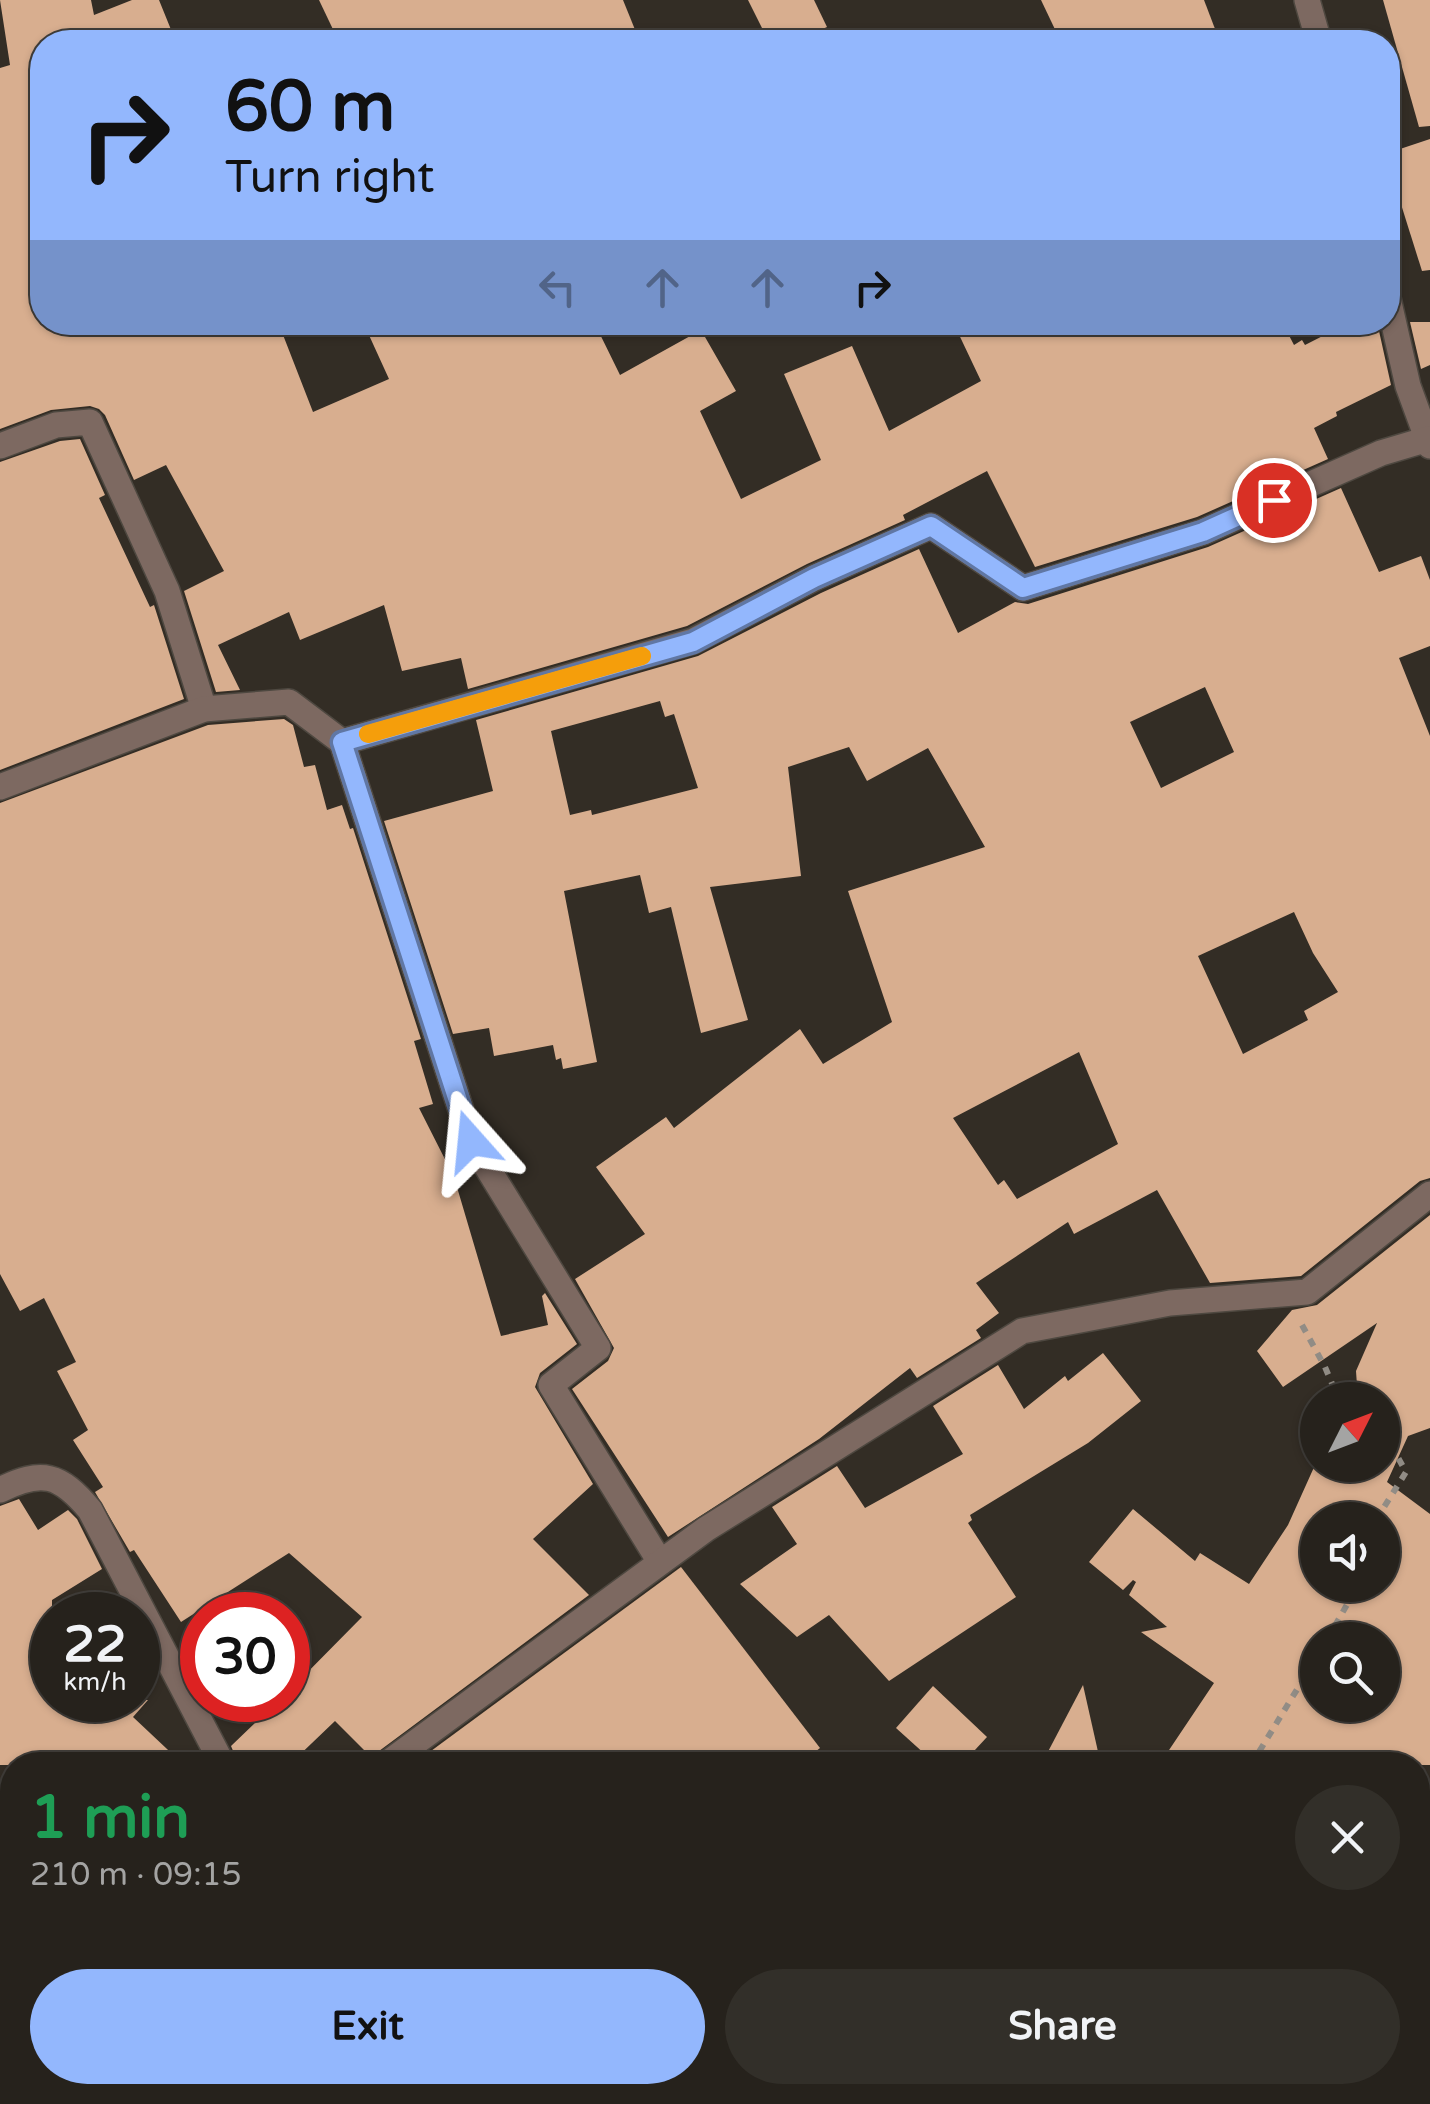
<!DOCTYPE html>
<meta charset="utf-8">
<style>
:root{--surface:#26221c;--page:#322f29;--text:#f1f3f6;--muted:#a4a4a3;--line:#423f3b;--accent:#93b7fd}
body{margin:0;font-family:"Varela Round",sans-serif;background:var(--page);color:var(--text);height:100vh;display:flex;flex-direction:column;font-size:38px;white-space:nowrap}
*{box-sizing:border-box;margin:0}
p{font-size:32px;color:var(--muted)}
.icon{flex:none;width:55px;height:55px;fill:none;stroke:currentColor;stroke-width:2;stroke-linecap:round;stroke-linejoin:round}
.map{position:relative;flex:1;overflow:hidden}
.sheet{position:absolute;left:0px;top:1752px;width:1430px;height:352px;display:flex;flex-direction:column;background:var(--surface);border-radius:40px 40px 0 0;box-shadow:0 2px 8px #0004,0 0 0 2px var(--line)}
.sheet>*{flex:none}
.top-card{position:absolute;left:30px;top:30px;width:1370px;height:305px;border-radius:40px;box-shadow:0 2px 8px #0004,0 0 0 2px var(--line);background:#93b7fd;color:#111;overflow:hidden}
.needle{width:65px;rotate:48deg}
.fabs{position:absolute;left:1300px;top:1382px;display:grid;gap:20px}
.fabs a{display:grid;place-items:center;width:100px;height:100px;border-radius:50%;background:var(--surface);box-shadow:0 2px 8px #0004,0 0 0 2px var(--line);font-size:50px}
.speed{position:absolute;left:30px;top:1592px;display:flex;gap:20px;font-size:50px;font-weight:700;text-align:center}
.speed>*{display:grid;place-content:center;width:130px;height:130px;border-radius:50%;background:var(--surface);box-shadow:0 2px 8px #0004,0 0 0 2px var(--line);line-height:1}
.speed small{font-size:25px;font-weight:400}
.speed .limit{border:15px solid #d22;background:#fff;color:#111}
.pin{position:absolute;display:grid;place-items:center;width:85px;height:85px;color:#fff;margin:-42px;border:5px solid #fff;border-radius:50%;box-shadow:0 2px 10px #0007}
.me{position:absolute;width:110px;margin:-55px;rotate:342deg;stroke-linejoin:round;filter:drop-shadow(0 0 8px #0008)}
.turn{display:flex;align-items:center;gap:35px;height:210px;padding:0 30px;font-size:45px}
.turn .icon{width:130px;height:130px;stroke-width:2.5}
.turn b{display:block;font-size:70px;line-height:85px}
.lanes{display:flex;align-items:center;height:95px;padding:0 30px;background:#0003;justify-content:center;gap:50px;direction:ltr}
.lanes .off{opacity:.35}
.round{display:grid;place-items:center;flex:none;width:105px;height:105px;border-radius:52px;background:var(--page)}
.summary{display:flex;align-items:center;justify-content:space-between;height:170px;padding:0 30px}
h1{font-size:60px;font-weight:700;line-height:75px;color:#1e9e55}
.primary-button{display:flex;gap:20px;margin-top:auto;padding:20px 30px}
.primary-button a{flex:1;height:115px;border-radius:60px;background:var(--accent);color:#111;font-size:40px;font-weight:700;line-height:115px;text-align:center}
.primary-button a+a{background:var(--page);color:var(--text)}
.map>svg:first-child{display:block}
.building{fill:#d8ae8f;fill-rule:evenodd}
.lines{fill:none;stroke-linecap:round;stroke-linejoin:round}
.street-casing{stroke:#4e4840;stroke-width:28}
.path{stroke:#918c85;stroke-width:6;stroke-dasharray:8 8;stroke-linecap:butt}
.street{stroke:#7d6961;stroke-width:25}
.route-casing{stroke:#6077a4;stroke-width:25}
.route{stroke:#93b7fd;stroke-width:18}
.slow{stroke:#f59e0b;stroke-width:18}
</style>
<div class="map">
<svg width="1430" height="2104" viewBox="0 0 1430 2104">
<rect width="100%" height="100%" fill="#332d25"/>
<g class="building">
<polygon points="0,0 91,0 94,15 132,0 159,0 176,42 42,42 42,322 278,322 313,412 389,379 363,322 594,322 620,375 701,330 736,391 700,411 741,499 821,460 784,374 852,346 889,431 981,381 953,322 1282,322 1294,345 1302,340 1305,345 1350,322 1377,322 1391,385 1336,412 1337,416 1314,428 1328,459 1197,517 1035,567 987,471 903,515 905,520 807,564 687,626 468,689 461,658 402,671 384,605 300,640 289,612 218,645 240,690 216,692 184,591 224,571 166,465 134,480 105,415 99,409 90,406 51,410 0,429 0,68 10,65"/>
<polygon points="319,0 623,0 640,42 339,42"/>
<polygon points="748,0 814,0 827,27 793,42 769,42"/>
<polygon points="1041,0 1204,0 1220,42 1061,42"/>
<polygon points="1383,0 1430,0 1430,126 1419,127"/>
<polygon points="1430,139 1430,270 1422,271 1388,163 1388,153"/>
<polygon points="1410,322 1430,322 1430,365 1421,369"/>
<polygon points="80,439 105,495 99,498 150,607 154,605 184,699 0,770 0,462 60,441"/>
<path d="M1341,488L1379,572L1421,556L1430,580V646L1399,658L1430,736V1178L1420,1181L1301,1276L1210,1283L1157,1190L1074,1234L1068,1222L976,1283L999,1313L976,1330L981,1338L917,1378L910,1368L819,1439L668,1537L572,1389L608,1361L614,1348L575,1279L645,1234L596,1167L666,1117L674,1128L800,1029L823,1064L892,1022L848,891L985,847L928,748L867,781L849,747L788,767L801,876L710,887L748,1020L701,1033L671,907L649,913L640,875L564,891L597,1062L563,1069L561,1058L556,1060L553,1045L494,1056L489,1028L453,1034L384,821L493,791L476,720L698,656L821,593L919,549L958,633L1015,602L1028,604L1208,547ZM1205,687L1234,752L1161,788L1130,722ZM660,701L665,717L674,714L698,788L592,815L591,810L570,815L551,731ZM1294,912L1313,953L1338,992L1304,1011L1308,1020L1243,1054L1198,956ZM1079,1052L1118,1144L1017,1199L1004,1180L998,1185L953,1118Z"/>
<polygon points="284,719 293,725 304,767 315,765 327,810 342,805 350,829 353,828 421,1039 414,1041 433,1104 419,1108 454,1177 501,1336 548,1325 542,1296 545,1293 577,1344 540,1373 535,1387 593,1484 533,1539 589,1595 371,1757 335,1721 289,1765 239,1765 231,1746 279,1700 288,1700 288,1692 362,1617 289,1553 181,1622 134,1550 130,1552 95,1492 103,1487 73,1440 88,1430 57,1371 76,1362 44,1298 20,1311 0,1274 0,803 208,725"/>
<path d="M1430,1215V1428L1408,1436L1387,1482L1430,1514V1765H1159L1214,1683L1141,1632L1167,1627L1129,1595L1136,1582L1133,1580L1123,1590L1089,1562L1133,1509L1195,1561L1200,1553L1249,1584L1288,1525L1315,1465H1382V1400H1358L1356,1371L1377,1323L1283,1387L1257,1351L1292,1310L1317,1305ZM1318,1520H1382V1585H1318ZM1318,1640H1382V1705H1318Z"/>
<polygon points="1103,1353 1141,1401 1088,1443 970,1515 972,1520 968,1523 1016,1597 889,1681 829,1615 797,1637 740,1584 797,1544 772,1507 837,1466 865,1508 963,1454 933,1406 998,1365 1024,1409 1065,1376 1068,1381"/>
<polygon points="19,1499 38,1530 68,1510 77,1519 102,1569 52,1600 52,1700 148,1700 133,1717 184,1765 0,1765 0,1506"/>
<polygon points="681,1567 820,1748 799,1765 412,1765"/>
<polygon points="1083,1685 1101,1765 1041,1765"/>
<polygon points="933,1686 987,1737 961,1765 937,1765 896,1728"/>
</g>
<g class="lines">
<defs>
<g id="street">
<polyline points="1307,0 1319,42"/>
<polyline points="1388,298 1408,386 1430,446"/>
<polyline points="0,446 56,425 90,422 167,591 204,709"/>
<polyline points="342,742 693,641 814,578 931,526 1023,588 1203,532 1381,453 1428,439"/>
<polyline points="0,787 204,709 289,702 342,742 471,1141 598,1348 551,1385 660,1562"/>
<path d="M0,1490C42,1469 60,1474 90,1510L223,1765"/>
<polyline points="385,1765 706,1529 1022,1331 1170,1303 1307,1292 1430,1194"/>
<polyline points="390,2104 404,2092"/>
</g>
</defs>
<use href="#street" class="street-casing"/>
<g class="path">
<polyline points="1302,1325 1325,1367 1339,1400"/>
<polyline points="1376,1520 1406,1472 1387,1438 1382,1436"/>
<polyline points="1327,1640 1358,1585"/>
<polyline points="1251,1765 1318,1655"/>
<polyline points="1214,2092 1226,2104"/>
</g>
<use href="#street" class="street"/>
</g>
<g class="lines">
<defs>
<polyline id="route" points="471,1141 342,742 693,642 814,578 931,526 1023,588 1203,532 1274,500"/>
</defs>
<use href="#route" class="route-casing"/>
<use href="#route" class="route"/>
<polyline class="slow" points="368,734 642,656"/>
</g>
</svg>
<div class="fabs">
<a><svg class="needle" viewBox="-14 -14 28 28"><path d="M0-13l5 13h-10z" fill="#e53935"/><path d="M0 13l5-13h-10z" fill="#a4a4a3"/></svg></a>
<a><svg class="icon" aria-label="sound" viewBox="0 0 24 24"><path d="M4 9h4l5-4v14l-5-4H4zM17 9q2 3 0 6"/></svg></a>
<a><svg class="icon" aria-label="search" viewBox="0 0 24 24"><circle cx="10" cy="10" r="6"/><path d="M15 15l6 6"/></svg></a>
</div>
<div class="speed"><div>22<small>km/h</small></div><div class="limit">30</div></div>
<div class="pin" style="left:1274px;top:500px;background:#d93025"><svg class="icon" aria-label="arrive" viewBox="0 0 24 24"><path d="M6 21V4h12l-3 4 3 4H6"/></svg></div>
<svg class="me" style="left:471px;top:1141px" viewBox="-20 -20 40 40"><path d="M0-17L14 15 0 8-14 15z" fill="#93b7fd" stroke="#fff" stroke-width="4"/></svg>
<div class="top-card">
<div class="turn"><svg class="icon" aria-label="right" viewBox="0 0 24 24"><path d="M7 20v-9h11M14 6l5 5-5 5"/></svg><div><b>60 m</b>Turn right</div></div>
<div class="lanes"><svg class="icon off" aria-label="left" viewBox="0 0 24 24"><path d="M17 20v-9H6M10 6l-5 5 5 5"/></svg><svg class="icon off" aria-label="ahead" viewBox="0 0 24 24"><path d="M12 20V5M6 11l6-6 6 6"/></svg><svg class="icon off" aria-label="ahead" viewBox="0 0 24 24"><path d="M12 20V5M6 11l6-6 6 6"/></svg><svg class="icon" aria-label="right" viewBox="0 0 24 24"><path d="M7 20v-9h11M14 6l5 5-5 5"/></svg></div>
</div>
<section class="sheet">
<div class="summary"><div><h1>1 min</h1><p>210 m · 09:15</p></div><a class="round"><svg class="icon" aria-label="close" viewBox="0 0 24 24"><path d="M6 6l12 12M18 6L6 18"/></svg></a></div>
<div class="primary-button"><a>Exit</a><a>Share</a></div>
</section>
</div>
